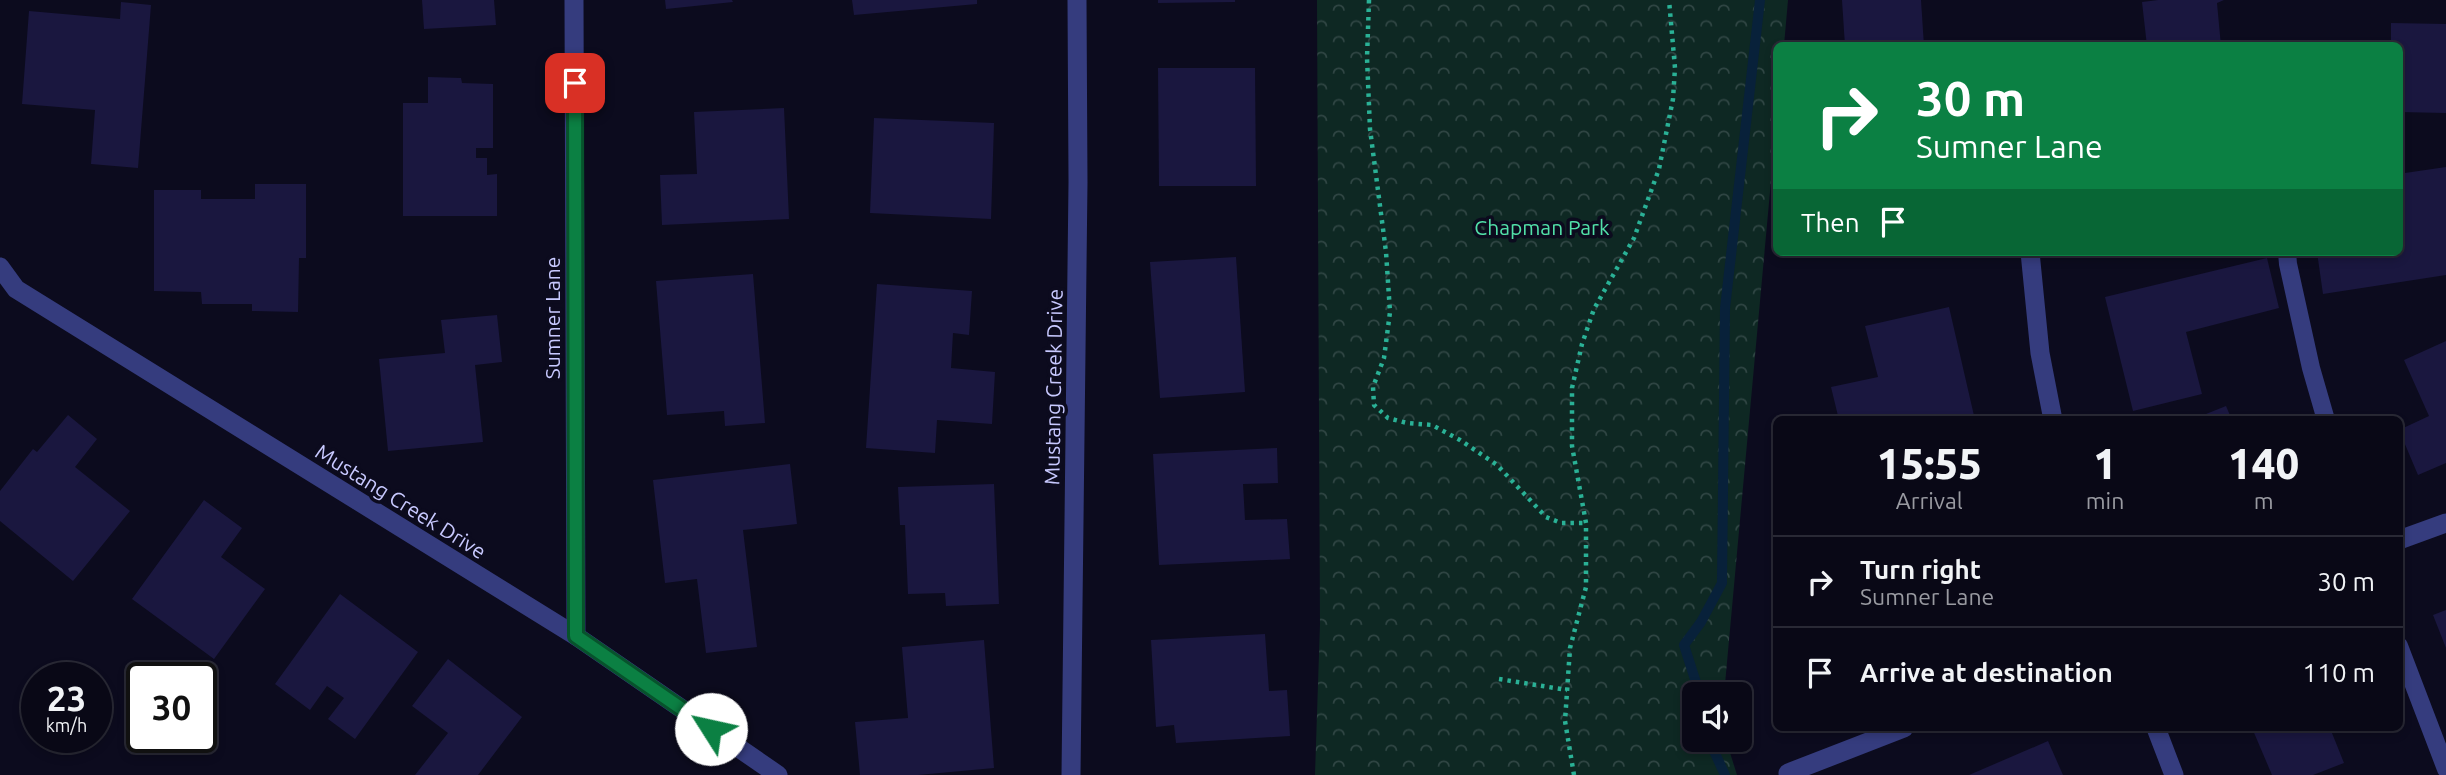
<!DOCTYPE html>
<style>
:root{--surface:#090816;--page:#12111f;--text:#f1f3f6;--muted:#999aa1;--line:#292935}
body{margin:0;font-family:Ubuntu,sans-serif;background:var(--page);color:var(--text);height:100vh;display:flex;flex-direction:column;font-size:26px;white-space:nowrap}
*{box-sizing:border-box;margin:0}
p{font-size:23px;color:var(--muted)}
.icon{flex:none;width:38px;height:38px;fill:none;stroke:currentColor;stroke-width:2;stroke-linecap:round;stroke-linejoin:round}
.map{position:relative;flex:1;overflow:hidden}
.details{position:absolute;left:1773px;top:416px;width:630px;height:315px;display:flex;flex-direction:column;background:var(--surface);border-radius:10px;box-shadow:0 4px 10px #0003,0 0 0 2px var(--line)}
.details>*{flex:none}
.top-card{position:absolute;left:1773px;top:42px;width:630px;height:214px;border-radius:10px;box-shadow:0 4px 10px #0003,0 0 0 2px var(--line);background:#0b8043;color:#fff;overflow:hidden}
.tools{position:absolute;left:1682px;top:682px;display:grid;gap:14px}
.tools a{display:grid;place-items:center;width:70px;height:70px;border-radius:10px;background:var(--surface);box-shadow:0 4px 10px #0003,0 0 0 2px var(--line);font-size:35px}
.speed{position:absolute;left:21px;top:662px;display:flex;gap:14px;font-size:35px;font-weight:700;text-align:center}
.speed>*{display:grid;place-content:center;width:91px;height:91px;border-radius:50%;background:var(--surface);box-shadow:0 4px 10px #0003,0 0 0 2px var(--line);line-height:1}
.speed small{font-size:18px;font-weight:400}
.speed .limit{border:4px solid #111;border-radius:10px;background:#fff;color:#111}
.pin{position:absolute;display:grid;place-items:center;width:60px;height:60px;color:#fff;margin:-30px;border-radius:14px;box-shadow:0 4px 10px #0006}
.me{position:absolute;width:77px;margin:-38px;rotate:305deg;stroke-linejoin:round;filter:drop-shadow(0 0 5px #0008)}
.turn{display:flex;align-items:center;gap:24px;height:147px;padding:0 28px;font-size:32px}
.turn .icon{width:91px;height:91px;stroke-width:2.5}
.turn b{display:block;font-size:49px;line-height:60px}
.then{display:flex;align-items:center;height:66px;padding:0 28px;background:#0003;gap:14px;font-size:26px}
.eta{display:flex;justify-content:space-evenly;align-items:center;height:119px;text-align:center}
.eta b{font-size:42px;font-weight:800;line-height:49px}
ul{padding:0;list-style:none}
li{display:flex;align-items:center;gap:21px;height:91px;padding:0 28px;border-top:2px solid var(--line)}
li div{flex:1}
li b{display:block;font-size:26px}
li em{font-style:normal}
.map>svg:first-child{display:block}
.forest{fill:url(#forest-crowns)}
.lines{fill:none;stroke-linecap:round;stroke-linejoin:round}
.stream{stroke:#08213a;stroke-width:10}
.building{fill:#1a173f}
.path{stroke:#2ab196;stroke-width:4.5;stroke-dasharray:3.5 5;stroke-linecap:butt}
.service{stroke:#353c7e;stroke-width:18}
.minor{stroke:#353c7e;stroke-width:19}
.route-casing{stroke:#07532c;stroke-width:18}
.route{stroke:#0b8043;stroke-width:12}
.labels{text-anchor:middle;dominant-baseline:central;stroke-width:7;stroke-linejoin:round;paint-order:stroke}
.park-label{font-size:21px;fill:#52e1a9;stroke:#0c0b1e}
.street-label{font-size:21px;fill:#c8c9ff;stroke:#0c0b1e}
</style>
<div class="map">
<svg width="2446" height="775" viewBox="0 0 2446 775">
<defs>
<pattern id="forest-crowns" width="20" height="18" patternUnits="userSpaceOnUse" patternTransform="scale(1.75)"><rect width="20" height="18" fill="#0e2823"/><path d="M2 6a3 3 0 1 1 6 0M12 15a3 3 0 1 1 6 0" fill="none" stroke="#304644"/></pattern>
</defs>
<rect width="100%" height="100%" fill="#0c0b1e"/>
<polygon class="forest" points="1317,0 1788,0 1784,45 1776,46 1776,126 1724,695 1694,695 1694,740 1726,740 1737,775 1315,775 1320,624"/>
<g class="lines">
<g class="stream">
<polyline points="1700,695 1684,645 1701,622 1722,583 1725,308 1760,0"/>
<polyline points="1709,740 1725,775"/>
</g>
</g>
<g class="building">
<polygon points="422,0 494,0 496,25 424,29"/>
<polygon points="665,0 732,0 733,2 666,9"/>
<polygon points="852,0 977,0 977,4 854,15"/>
<polygon points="1158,0 1235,0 1235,2 1158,3"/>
<polygon points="1842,0 1921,0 1924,46 1845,46"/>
<polygon points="2158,0 2224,0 2217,3 2221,46 2147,46 2142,2"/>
<polygon points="121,2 151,5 138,168 91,164 95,110 22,104 29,11 120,19"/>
<polygon points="2391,23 2446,24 2446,113 2399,112 2399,46 2391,46"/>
<polygon points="1158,68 1255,68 1256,186 1159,186"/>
<polygon points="428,77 461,78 462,83 493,84 493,148 476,148 476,158 487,158 487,175 497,174 497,216 403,216 403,103 428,103"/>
<polygon points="784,108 789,219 662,225 660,175 697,174 694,112"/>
<polygon points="874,118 994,123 991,219 870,213"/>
<polygon points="2399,149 2405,173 2446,167 2446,275 2323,294 2317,252 2399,252"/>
<polygon points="255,184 306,184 306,258 299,258 298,312 252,311 252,304 202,304 201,292 154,291 154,190 201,190 201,199 255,199"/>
<polygon points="1236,257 1245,392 1160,398 1150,262"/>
<polygon points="2267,258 2279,308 2186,332 2202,394 2133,411 2105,297"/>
<polygon points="753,274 765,423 725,426 724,411 667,415 656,281"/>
<polygon points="877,284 972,291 969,335 953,333 951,368 995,372 992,424 937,420 935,453 866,448"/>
<polygon points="1949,307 1975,420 1839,420 1831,387 1878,377 1865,326"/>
<polygon points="497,315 502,362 475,365 483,442 388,451 379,359 445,353 441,320"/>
<polygon points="2446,341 2446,463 2418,475 2399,430 2429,416 2404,360"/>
<polygon points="2226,406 2232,420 2191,420"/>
<polygon points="68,415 97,439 75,467 130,511 73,581 0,521 0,491 33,449 37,452"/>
<polygon points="1277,448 1278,483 1243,484 1245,520 1287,519 1290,559 1159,565 1153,454"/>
<polygon points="790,464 797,524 743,530 757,647 706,653 697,579 665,583 653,480"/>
<polygon points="994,484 999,604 946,606 945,593 908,594 905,525 900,525 898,487"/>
<polygon points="204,500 242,528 221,557 265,589 214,659 132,599"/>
<polygon points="340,594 418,652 355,739 328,719 344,698 327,686 310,710 275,684"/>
<polygon points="2446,610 2446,648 2433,615"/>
<polygon points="1265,634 1269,691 1287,690 1290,736 1176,743 1174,725 1156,727 1151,640"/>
<polygon points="984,640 994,768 918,775 860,775 855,722 908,718 902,647"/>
<polygon points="448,659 522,717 478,775 415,775 448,733 412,706"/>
<polygon points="2252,728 2330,728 2344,763 2313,775 2272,775"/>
<polygon points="2048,741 2063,775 1969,775"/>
</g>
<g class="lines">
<g class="path">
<polyline points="1369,0 1367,58 1370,129 1386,252 1390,312 1384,358 1373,387 1374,405 1388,418 1407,423 1432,425 1460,440 1497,465 1546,517 1561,523 1586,523"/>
<polyline points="1499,679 1567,690"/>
<polyline points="1574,775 1565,721 1570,648 1586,587 1586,523 1572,446 1572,388 1582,344 1594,309 1634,238 1659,169 1673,99 1675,68 1669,0"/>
</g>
<g class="service">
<polyline points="2287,252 2288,264 2311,368 2326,420"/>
<polyline points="2399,646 2446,769"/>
</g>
<g class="minor">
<polyline points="574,0 576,636"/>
<polyline points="2030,252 2040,353 2053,420"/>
<polyline points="0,267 16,289 576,636 778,775"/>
<polyline points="2399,540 2446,523"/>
<polyline points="2156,728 2174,775"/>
<polyline points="1788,773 1904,728"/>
<polyline points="1071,775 1078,182 1077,0"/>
</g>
</g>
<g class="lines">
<defs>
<polyline id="route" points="575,83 576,636 711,729"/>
</defs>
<use href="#route" class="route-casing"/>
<use href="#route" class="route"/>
</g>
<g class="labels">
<g class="park-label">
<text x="1542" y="227">Chapman Park</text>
</g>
<g class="street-label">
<text transform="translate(552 318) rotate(-90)">Sumner Lane</text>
<text transform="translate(1053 387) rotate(-89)">Mustang Creek Drive</text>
<text transform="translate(401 501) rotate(32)">Mustang Creek Drive</text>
</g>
</g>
</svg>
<div class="tools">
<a><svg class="icon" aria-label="sound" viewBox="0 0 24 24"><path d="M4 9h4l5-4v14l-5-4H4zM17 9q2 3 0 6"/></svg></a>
</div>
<div class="speed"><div>23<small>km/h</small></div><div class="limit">30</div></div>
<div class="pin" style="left:575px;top:83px;background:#d93025"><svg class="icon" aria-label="arrive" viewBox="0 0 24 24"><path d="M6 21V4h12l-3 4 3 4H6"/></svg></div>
<svg class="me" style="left:711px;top:729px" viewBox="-20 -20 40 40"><circle r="19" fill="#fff"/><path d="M0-13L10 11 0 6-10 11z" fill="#0b8043"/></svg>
<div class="top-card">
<div class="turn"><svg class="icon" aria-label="right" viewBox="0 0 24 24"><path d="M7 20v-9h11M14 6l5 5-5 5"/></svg><div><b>30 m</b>Sumner Lane</div></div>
<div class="then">Then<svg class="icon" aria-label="arrive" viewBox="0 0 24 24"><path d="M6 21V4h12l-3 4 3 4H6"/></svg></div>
</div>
<section class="details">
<div class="eta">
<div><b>15:55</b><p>Arrival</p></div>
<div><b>1</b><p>min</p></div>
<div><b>140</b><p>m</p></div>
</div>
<ul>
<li><svg class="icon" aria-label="right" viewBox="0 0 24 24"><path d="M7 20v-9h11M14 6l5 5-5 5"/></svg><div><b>Turn right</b><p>Sumner Lane</p></div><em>30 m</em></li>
<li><svg class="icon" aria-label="arrive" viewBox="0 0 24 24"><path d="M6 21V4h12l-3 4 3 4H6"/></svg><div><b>Arrive at destination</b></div><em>110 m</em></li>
</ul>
</section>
</div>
